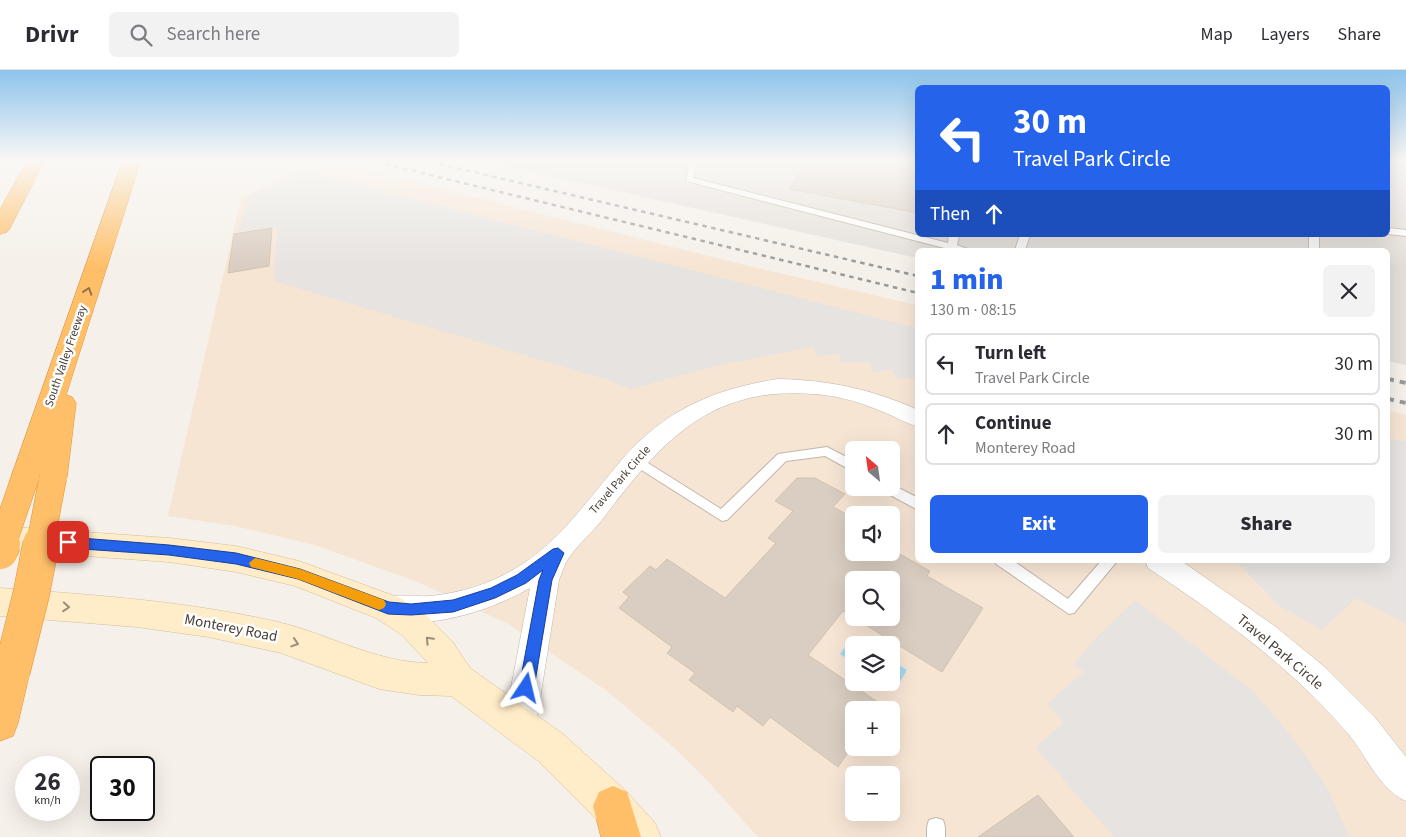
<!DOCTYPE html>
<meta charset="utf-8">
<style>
:root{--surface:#fff;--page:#f2f2f3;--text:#2b2b33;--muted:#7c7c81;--line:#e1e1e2;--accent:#2563eb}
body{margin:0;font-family:"Source Sans 3",sans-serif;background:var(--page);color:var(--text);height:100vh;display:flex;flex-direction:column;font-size:19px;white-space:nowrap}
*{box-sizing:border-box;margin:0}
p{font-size:16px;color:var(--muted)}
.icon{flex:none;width:28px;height:28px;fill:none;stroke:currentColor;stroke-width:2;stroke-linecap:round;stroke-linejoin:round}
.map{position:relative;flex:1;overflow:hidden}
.drawer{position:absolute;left:915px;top:178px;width:475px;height:315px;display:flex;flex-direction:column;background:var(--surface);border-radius:8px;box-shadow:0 5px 20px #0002}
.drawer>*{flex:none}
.banner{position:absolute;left:915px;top:15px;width:475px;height:152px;border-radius:8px;box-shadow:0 5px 20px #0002;background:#2563eb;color:#fff;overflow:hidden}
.needle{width:32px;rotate:331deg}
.fabs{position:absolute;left:845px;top:371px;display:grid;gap:10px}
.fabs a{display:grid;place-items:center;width:55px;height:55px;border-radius:8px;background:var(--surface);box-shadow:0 5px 20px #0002;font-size:25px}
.speed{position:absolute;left:15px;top:686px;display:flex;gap:10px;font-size:25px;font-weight:700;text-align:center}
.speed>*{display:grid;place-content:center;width:65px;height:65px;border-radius:50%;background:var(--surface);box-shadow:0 5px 20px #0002;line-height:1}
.speed small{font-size:12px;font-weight:400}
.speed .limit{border:2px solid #111;border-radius:8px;background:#fff;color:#111}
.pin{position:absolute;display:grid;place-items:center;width:42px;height:42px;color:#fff;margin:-21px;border-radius:10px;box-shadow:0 2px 8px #0006}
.me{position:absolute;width:55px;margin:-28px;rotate:10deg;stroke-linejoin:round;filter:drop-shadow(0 0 4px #0008)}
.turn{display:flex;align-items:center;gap:18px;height:105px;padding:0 15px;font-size:22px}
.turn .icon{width:65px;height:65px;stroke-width:2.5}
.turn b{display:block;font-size:35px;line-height:42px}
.then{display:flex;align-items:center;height:48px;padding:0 15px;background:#0003;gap:10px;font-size:19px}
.round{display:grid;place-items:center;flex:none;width:52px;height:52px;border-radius:8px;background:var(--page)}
.headline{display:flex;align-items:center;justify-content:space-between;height:85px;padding:0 15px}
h1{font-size:30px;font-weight:800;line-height:38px;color:var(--accent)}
.button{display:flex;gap:10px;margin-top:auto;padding:10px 15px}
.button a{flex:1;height:58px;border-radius:8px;background:var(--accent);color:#fff;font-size:20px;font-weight:800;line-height:58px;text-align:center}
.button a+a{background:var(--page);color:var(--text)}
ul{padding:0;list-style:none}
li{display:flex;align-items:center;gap:15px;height:62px;margin:0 10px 8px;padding:0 5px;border:2px solid var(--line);border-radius:8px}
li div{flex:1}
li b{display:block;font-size:19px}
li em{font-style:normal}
header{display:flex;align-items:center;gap:30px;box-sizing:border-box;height:70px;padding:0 25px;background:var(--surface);border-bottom:1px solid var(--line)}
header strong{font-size:24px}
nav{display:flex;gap:28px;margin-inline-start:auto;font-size:18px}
.search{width:350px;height:45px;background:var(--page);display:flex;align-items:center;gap:12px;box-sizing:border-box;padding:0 18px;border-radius:8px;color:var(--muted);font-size:19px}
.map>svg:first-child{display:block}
.commercial{fill:#f7e5d4;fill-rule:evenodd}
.industrial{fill:#e4dfda}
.parking{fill:#e6e3e0}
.water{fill:#a4daf3}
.building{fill:#dacdc1;stroke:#d2c2b1;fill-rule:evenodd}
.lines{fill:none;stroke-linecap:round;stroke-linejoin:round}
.lane-casing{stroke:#c1b7ab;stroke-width:2}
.street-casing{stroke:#c1b7ab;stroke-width:1}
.secondary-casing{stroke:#d6bf98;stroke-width:1}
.highway-casing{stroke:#e29235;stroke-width:1}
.lane{fill:#fff;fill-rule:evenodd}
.street{fill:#fff;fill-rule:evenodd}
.secondary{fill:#ffecc8;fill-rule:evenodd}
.highway{fill:#ffbf69;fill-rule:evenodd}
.rail-far1{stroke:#989898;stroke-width:2.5;stroke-dasharray:4.5 4.5;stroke-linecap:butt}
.rail{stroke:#989898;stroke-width:4;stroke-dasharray:6 6;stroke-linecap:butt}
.highway-bridge-far1-casing{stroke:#e29235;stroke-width:28;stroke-linecap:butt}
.highway-bridge-casing{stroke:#e29235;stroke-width:37;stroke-linecap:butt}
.highway-bridge-far1{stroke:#ffbf69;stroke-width:27}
.highway-bridge{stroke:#ffbf69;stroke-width:36}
.oneway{stroke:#92734b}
.oneway2{stroke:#9b8d78}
.route{fill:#2563eb;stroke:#184099}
.slow{fill:#f59e0b}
.labels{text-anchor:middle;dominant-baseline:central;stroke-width:5;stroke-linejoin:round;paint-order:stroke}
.street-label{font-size:12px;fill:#494037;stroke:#fff}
.near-street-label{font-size:15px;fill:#494037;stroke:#fff}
</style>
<header>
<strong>Drivr</strong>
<div class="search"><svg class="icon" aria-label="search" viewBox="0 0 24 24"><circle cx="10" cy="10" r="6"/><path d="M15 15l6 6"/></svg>Search here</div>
<nav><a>Map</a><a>Layers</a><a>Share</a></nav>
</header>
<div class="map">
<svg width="1406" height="767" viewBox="0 0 1406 767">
<rect width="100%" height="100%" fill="#f5f0e9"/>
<path class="commercial" d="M317,91L362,99L753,197L917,235L918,490H1388V341L1406,345V767H758L703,706L672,676L607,621L508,554L420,513L315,475L235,456L168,446L241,128ZM854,380H891V418H854ZM854,445H891V482H854ZM854,510H891V548H854ZM854,575H891V612H854ZM854,640H891V678H854ZM854,705H891V742H854Z"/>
<polygon class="industrial" points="478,90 917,90 918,165 1388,165 1388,90 1406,90 1406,295 1388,291 1388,180 918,180 917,188"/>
<g class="parking">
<polygon points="304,101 917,258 917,314 915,308 896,309 892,300 873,302 870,292 841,293 839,284 818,286 812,277 716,296 630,319 608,310 274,211 277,157 239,162 239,160 249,125"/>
<polygon points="1388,368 1406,372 1406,554 1356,528 1322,560 1278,535 1235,490 1388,490"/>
<polygon points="1135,530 1254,622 1301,678 1328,719 1349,767 1114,767 1035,677 1064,653 1047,634 1084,602 1074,595 1087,577"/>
</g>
<g class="water">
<polygon points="853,566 867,575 854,575 854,593 840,584"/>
<polygon points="891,590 907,600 895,620 884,613 891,612"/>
</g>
<g class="building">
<polygon points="809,90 868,90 918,98 918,143 789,119"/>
<polygon points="272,158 269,196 228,203 234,164"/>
<path d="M797,408H815L845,424L833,437L854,448V482H891V479L930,501L927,506L983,538L942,602L843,541L808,585L881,634L877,640H854V674L838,697L770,647L763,656L737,636L733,642L689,610L695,603L667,583L672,577L619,538L629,527L623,522L650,496L656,500L667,489L725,528L776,473L768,468L793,441L775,431ZM854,510H891V548H854Z"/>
<polygon points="1038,725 1074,767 978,767"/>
</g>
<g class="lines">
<defs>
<g id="lane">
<polygon points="690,90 698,90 693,108 948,173 949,165 959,165 957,175 970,180 952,180 686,111"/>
<polygon points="911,90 918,90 918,92 912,92"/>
<polygon points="1388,158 1406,160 1406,166 1388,164"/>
<polygon points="1020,165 1030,165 1025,180 1015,180"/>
<rect x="1309" y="165" width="10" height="15"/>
<polygon points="827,377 854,391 854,402 825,386 786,391 727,450 722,451 632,394 630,391 632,388 640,388 721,439 778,384"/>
<polygon points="891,414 918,428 918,440 883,421 882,418 891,418"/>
<polygon points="994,490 1012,490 1068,529 1102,490 1118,490 1074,543 1069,544 996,494"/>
<polygon points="936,748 943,750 945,757 945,767 927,767 927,757 929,750"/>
</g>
<g id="street">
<path d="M778,309C828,310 872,319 918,340V357C903,352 890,344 876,339C856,331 834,325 813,324C710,316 662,371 605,446C594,461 578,474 568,489C564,495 562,503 559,510L536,654L531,665L520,669L509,665L504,654L530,518C490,541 423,563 378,547L374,538L378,529C395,523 413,527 430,526C461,523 490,514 516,498C557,474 584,435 614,399C659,343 708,320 778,309Z"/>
<path d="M1145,490H1180L1276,557L1327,599L1373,645L1406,687V731C1380,720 1367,687 1350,666C1293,598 1221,547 1148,498Z"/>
</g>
<path id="secondary" d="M0,456L169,468L236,476L299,491L400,528L426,545L452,571L470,598L563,664L627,722L655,753L661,767H614L537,690L451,626L419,625L379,619L281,583L208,567L137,557L0,546V518C94,525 187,531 278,552C329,564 374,592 428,593L402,565L376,548L295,516L236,502L169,492L0,480Z"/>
<g id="highway">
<polygon points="28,90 45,90 10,158 7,162 0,164 0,140"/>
<polygon points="123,90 141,90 66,325 72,327 76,333 67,407 63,414 53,417 43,414 39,407 36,412 26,415 16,412 12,405"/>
<polygon points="12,585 24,590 30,601 18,653 13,666 0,671 0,589"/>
<polygon points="613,716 627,722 641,767 601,767 593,736 599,722"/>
</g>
</defs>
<use href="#lane" class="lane-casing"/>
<use href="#street" class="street-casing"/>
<use href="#secondary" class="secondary-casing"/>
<use href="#highway" class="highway-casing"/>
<use href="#lane" class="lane"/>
<use href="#street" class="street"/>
<use href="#secondary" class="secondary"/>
<use href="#highway" class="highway"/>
<g class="rail-far1">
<polyline points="368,90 918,223"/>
<polyline points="422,90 918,206"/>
</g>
<g class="rail">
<polyline points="1388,309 1406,313"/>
<polyline points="1388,329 1406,333"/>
</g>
<defs>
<g id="highway-bridge-far1">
<polyline points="2,475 26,405"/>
<polyline points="40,475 53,407"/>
</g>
<g id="highway-bridge">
<polyline points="0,481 2,474"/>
<polyline points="12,601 31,525 41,474"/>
</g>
</defs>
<use href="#highway-bridge-far1" class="highway-bridge-far1-casing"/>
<use href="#highway-bridge" class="highway-bridge-casing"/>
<use href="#highway-bridge-far1" class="highway-bridge-far1"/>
<use href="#highway-bridge" class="highway-bridge"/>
</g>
<defs><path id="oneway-chevron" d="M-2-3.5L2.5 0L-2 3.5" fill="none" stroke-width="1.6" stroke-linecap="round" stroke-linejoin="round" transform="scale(1.25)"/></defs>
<use class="oneway" href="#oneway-chevron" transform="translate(88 221) rotate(-71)"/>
<g class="oneway2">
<use href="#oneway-chevron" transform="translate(66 537) rotate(5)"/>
<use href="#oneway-chevron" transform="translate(429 570) rotate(-134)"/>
<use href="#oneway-chevron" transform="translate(295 573) rotate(18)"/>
</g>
<linearGradient id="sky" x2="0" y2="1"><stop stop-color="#8dc3ec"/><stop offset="0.46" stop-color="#faf8f5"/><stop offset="1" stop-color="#faf8f5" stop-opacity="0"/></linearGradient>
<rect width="1406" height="197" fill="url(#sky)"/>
<polygon class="route" points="68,467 169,475 236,483 300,499 389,532 411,534 453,530 491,518 517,505 553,479 558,478 564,483 552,510 534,618 531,623 526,625 521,623 519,618 539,510 543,500 526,513 495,528 453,542 411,545 388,544 298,509 236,494 169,485 68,478 62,472"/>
<polygon class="slow" points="255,488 300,499 384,530 386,534 384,538 379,540 298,509 251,497 249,493"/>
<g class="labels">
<g class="street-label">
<text transform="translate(66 286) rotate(-71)">South Valley Freeway</text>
<text transform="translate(620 410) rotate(-49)">Travel Park Circle</text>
</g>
<g class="near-street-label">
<text transform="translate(231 558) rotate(11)">Monterey Road</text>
<text transform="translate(1280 582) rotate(40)">Travel Park Circle</text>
</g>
</g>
</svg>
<div class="fabs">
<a><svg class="needle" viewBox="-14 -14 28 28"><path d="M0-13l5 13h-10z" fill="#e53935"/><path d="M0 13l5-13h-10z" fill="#7c7c81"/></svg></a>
<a><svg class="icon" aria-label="sound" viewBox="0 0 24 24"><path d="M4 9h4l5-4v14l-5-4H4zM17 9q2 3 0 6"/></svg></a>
<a><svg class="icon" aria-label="search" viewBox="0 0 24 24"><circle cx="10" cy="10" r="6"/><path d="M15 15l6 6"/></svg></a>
<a><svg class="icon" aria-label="layers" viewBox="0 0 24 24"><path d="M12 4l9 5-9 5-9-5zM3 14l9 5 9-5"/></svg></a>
<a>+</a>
<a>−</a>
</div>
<div class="speed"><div>26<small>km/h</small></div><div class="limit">30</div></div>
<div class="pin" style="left:68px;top:472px;background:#d93025"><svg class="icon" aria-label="arrive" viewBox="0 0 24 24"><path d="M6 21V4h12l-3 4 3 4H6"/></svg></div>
<svg class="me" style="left:526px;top:618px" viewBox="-20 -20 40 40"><path d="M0-17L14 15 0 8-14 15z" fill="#2563eb" stroke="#fff" stroke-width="4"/></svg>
<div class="banner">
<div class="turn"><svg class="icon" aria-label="left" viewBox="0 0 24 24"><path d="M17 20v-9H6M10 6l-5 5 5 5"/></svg><div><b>30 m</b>Travel Park Circle</div></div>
<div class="then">Then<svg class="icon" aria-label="ahead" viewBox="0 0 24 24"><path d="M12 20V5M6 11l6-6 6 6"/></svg></div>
</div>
<section class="drawer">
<div class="headline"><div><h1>1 min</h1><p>130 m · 08:15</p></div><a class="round"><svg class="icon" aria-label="close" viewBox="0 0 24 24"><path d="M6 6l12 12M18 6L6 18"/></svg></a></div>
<ul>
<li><svg class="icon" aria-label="left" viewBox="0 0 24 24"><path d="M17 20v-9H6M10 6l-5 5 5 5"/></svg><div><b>Turn left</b><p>Travel Park Circle</p></div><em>30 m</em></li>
<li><svg class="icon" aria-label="ahead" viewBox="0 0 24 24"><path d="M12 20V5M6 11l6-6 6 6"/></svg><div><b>Continue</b><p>Monterey Road</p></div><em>30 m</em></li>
</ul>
<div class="button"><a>Exit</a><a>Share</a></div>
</section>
</div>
